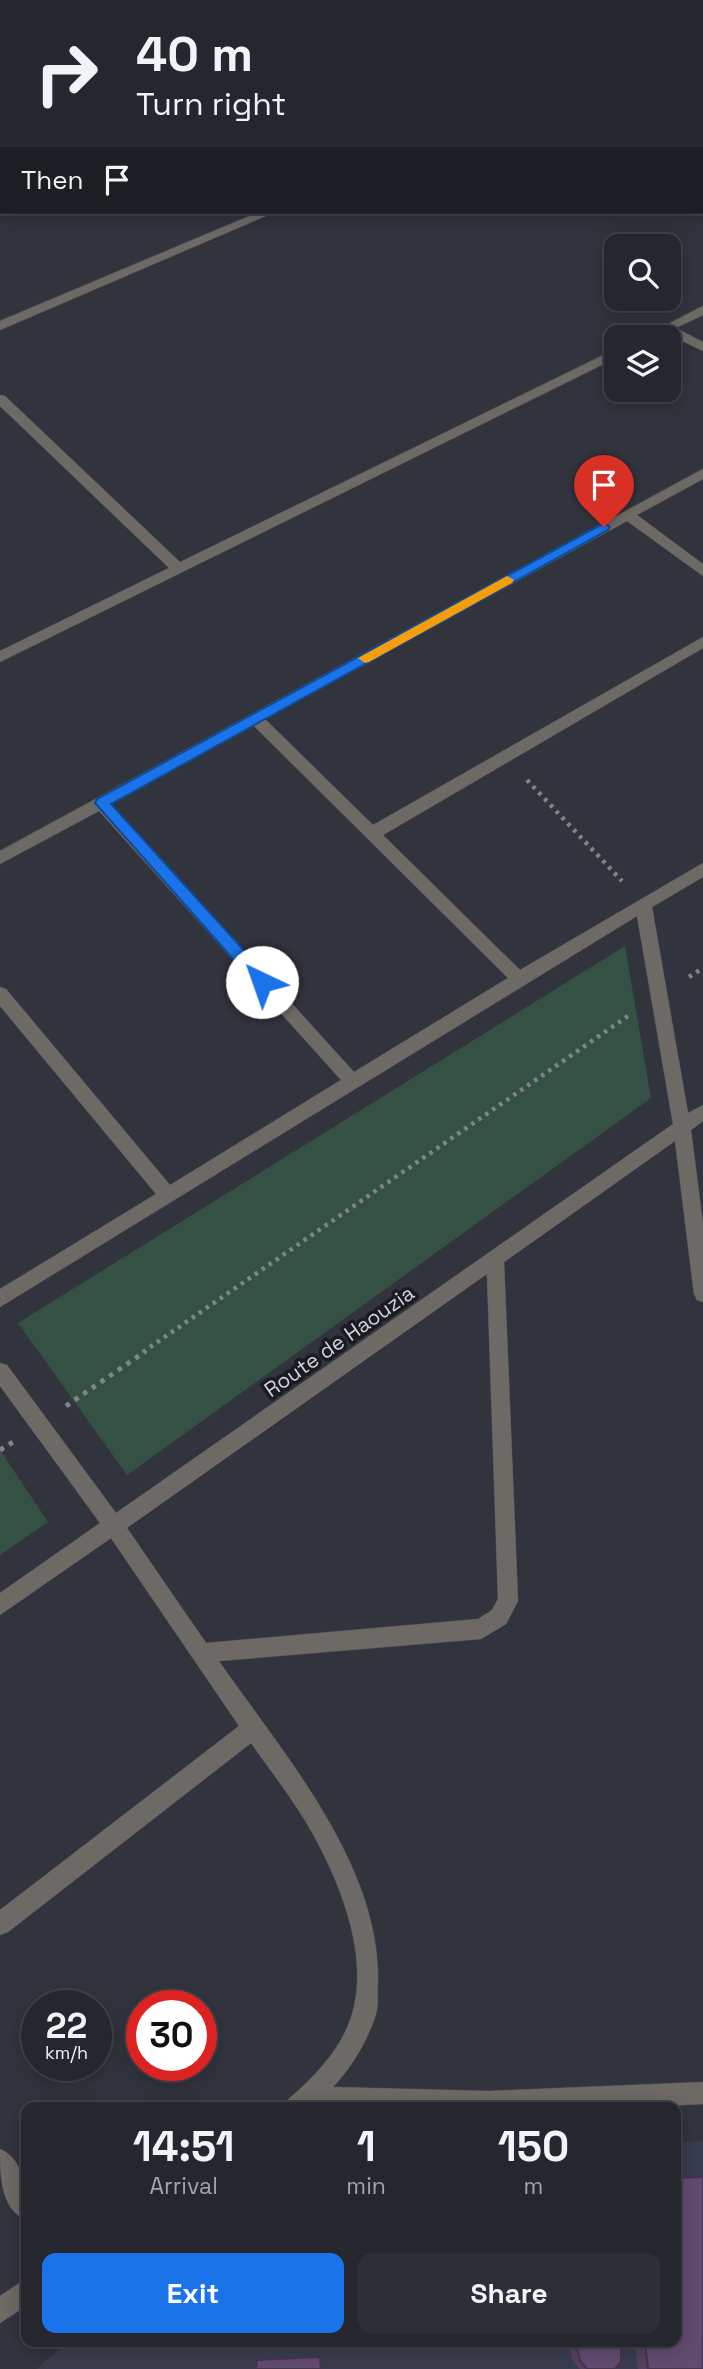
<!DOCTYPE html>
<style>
:root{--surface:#25262e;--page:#2d2e36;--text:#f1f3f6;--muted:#a3a5aa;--line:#42434a;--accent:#1a73e8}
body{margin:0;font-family:"Space Grotesk",sans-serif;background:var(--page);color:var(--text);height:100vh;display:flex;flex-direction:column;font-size:26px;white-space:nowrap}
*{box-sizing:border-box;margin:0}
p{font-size:23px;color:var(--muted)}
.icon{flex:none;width:38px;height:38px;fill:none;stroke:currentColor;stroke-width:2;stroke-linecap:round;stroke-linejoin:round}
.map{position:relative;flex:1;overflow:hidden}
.drawer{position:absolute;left:21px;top:2102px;width:660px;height:245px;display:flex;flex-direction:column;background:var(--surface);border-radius:14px;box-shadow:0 4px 18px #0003,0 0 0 2px var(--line)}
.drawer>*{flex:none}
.guide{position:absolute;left:0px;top:0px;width:704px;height:214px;box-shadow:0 4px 18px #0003,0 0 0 2px var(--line);background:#25262e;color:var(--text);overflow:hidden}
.controls{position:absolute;left:604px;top:234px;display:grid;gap:14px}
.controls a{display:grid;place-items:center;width:77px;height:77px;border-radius:14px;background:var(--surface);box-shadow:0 4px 18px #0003,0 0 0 2px var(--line);font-size:35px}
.speed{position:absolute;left:21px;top:1990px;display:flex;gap:14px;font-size:35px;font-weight:700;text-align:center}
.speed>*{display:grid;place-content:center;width:91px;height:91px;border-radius:50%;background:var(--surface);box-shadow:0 4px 18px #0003,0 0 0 2px var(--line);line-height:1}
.speed small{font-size:18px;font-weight:400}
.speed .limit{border:10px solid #d22;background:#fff;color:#111}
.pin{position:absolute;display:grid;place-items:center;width:60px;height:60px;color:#fff;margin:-72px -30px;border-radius:50% 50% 50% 0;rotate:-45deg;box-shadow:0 0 7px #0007}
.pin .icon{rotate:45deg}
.me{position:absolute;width:77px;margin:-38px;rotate:318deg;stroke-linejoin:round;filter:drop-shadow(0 0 5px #0008)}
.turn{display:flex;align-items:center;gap:24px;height:147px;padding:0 21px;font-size:32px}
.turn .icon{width:91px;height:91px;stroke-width:2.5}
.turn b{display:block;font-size:49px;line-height:60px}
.then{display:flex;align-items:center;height:66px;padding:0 21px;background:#0003;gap:14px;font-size:26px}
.eta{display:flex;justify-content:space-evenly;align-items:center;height:119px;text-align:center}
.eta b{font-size:42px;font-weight:600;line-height:49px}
.cta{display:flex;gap:14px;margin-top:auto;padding:14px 21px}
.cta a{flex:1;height:80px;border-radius:14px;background:var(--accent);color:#fff;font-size:28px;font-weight:600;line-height:80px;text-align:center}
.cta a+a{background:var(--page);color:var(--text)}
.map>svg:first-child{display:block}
.built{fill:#393c4d}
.green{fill:#355144}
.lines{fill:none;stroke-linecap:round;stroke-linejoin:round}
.minor-casing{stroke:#4e5059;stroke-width:1}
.path-far1{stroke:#81838b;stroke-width:4.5;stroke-dasharray:3.5 5;stroke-linecap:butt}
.path{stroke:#81838b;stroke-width:5;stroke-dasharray:4.5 6;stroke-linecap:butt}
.minor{fill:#6d6a65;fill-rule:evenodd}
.wall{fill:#544060}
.shaded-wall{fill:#45344e}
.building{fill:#624a70;stroke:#45344e;stroke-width:2}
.route{fill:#1a73e8;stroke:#114b97;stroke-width:2}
.slow{fill:#f59e0b}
.labels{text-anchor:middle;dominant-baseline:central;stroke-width:7;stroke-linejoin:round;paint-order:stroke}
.street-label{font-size:21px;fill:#d1d3da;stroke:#1a1b20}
</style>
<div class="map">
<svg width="703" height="2369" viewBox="0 0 703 2369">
<rect width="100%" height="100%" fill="#31333d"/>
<polygon class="built" points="703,2141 703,2369 36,2369 69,2342 676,2342 676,2142"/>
<g class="green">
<polygon points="625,946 651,1098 127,1475 18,1323"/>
<polygon points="0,1450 48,1522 0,1555"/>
</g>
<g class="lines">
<defs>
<g id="minor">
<polygon points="477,0 490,0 476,2"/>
<polygon points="665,0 678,0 664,2"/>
<rect x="702" y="74" width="1" height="6"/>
<rect x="702" y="147" width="1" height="6"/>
<polygon points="259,212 275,212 0,330 0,321"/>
<polygon points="703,306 703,315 676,328 703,342 703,351 666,333 657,338 641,338"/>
<polygon points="616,349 616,358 0,662 0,651 169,568 0,406 0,395 5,396 180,562"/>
<path d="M703,469V479L637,515L703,564V576L627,521L265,719L373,825L703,637V648L383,835L520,970L703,863V877L652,907L688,1113L703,1105V1121L691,1130L703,1224V1302L697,1300L694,1294L675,1141L504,1262L518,1601L506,1624L481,1639L219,1661C283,1754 380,1863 378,1982C377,1992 379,2004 376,2014C368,2040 352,2067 333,2087L488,2091L703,2082V2104L641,2107H284C288,2097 294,2095 301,2088C317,2073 334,2054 344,2034C376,1973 344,1891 314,1836C296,1803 272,1773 251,1743L8,1932L0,1935V1910L239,1726L111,1538L0,1615V1593L100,1523L0,1386V1363L7,1365L116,1513L673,1124L637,916L0,1307V1289L156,1194L0,1006V987L6,989L170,1185L341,1080L99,811L0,864V851ZM254,726L508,978L354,1072L111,804ZM487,1274L498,1599L492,1610L478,1619L206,1643L127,1528Z"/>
<path d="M0,2149C26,2160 27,2196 26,2220C0,2209 0,2173 0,2149Z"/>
<polygon points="26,2279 26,2306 0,2323 0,2296"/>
</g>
</defs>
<use href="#minor" class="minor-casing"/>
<g class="path-far1">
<polyline points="527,780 622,881"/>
<polyline points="689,977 703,968"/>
<polyline points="143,1352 628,1016"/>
</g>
<g class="path">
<polyline points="66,1406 146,1351"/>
<polyline points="0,1450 13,1442"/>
</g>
<use href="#minor" class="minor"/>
</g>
<g class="wall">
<polygon points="569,2342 621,2342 615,2369 580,2369 572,2360"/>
<polygon points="635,2342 676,2342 703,2369 638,2369"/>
</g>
<rect class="shaded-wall" x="0" y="37" width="2" height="35"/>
<g class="building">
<polygon points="162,0 359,0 364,2 157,2"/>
<polygon points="0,14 2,16 2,37 0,37"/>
<polygon points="703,2177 703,2369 648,2369 645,2342 676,2342 676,2178"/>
<polygon points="576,2342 621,2342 621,2361 615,2369 587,2369 580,2361"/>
<polygon points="320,2357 321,2369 256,2369 257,2360"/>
</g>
<polygon class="route" points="604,523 610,527 608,530 111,804 268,977 270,982 268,986 257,986 95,803 97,799"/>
<polygon class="slow" points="507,576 514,580 512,583 369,662 365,663 358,658"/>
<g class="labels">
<g class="street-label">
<text transform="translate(339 1341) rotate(-35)">Route de Haouzia</text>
</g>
</g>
</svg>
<div class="controls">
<a><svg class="icon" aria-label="search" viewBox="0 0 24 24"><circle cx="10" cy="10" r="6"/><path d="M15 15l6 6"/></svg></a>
<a><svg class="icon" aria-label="layers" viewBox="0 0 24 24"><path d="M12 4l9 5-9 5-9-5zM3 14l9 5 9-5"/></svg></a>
</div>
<div class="speed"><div>22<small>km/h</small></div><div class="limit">30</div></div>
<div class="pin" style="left:604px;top:527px;background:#d93025"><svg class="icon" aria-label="arrive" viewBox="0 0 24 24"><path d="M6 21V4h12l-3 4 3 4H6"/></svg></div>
<svg class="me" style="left:262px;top:982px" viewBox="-20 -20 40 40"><circle r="19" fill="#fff"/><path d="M0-13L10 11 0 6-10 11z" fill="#1a73e8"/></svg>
<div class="guide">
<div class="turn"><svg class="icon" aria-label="right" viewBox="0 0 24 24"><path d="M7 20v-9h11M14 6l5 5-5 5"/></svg><div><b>40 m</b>Turn right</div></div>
<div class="then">Then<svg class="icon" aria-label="arrive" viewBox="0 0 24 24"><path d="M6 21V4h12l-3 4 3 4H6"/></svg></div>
</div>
<section class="drawer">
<div class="eta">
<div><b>14:51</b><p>Arrival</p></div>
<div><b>1</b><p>min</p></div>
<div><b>150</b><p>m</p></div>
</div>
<div class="cta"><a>Exit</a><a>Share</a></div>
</section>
</div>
